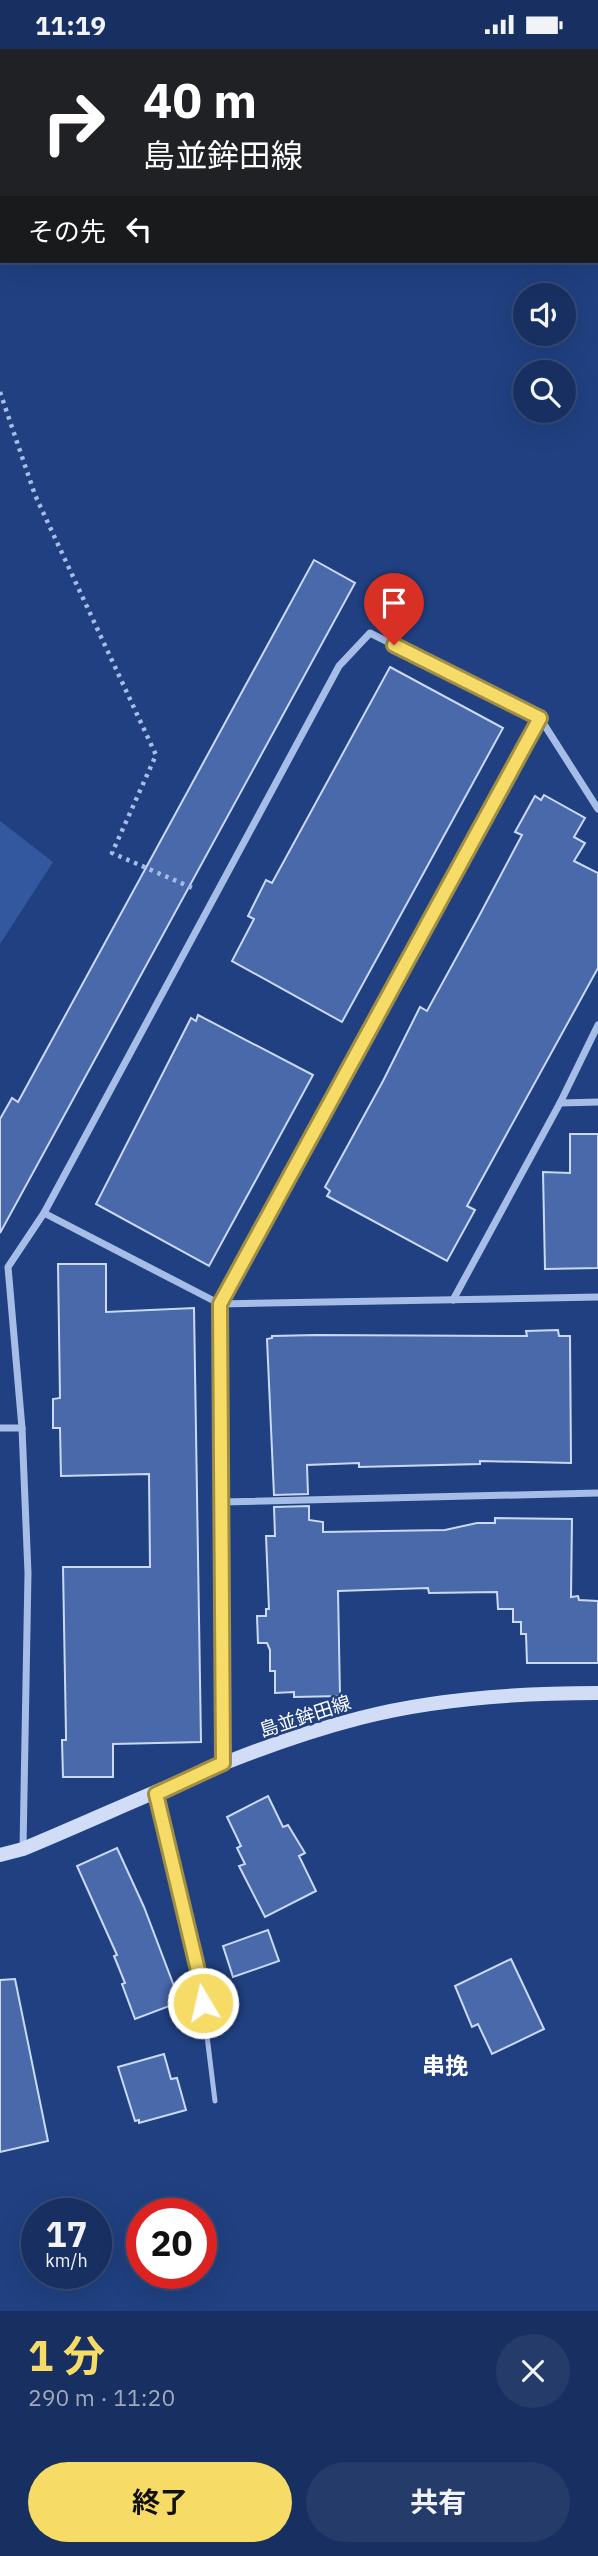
<!DOCTYPE html>
<html lang="ja">
<meta charset="utf-8">
<style>
:root{--surface:#183061;--page:#253c6a;--text:#f1f3f6;--muted:#9fa9bd;--line:#364b76;--accent:#f6db67}
body{margin:0;font-family:"IBM Plex Sans","Noto Sans JP",sans-serif;background:var(--page);color:var(--text);height:100vh;display:flex;flex-direction:column;font-size:26px;white-space:nowrap}
*{box-sizing:border-box;margin:0}
p{font-size:23px;color:var(--muted)}
.icon{flex:none;width:38px;height:38px;fill:none;stroke:currentColor;stroke-width:2;stroke-linecap:round;stroke-linejoin:round}
.map{position:relative;height:2262px;overflow:hidden}
.drawer{display:flex;flex-direction:column;background:var(--surface);flex:1}
.drawer>*{flex:none}
.hud{position:absolute;left:0px;top:0px;width:598px;height:214px;box-shadow:0 7px 28px #0002,0 0 0 2px var(--line);background:#202124;color:#fff;overflow:hidden}
.controls{position:absolute;left:513px;top:234px;display:grid;gap:14px}
.controls a{display:grid;place-items:center;width:63px;height:63px;border-radius:50%;background:var(--surface);box-shadow:0 7px 28px #0002,0 0 0 2px var(--line);font-size:35px}
.speed{position:absolute;left:21px;top:2149px;display:flex;gap:14px;font-size:35px;font-weight:700;text-align:center}
.speed>*{display:grid;place-content:center;width:91px;height:91px;border-radius:50%;background:var(--surface);box-shadow:0 7px 28px #0002,0 0 0 2px var(--line);line-height:1}
.speed small{font-size:18px;font-weight:400}
.speed .limit{border:10px solid #d22;background:#fff;color:#111}
.pin{position:absolute;display:grid;place-items:center;width:60px;height:60px;color:#fff;margin:-72px -30px;border-radius:50% 50% 50% 0;rotate:-45deg;box-shadow:0 0 7px #0007}
.pin .icon{rotate:45deg}
.me{position:absolute;width:77px;margin:-38px;rotate:351deg;stroke-linejoin:round;filter:drop-shadow(0 0 5px #0008)}
.turn{display:flex;align-items:center;gap:24px;height:147px;padding:0 28px;font-size:32px}
.turn .icon{width:91px;height:91px;stroke-width:2.5}
.turn b{display:block;font-size:49px;line-height:60px}
.then{display:flex;align-items:center;height:66px;padding:0 28px;background:#0003;gap:14px;font-size:26px}
.round{display:grid;place-items:center;flex:none;width:74px;height:74px;border-radius:37px;background:var(--page)}
.head{display:flex;align-items:center;justify-content:space-between;height:119px;padding:0 28px}
h1{font-size:42px;font-weight:700;line-height:52px;color:var(--accent)}
.primary-button{display:flex;gap:14px;margin-top:auto;padding:14px 28px}
.primary-button a{flex:1;height:80px;border-radius:42px;background:var(--accent);color:#111;font-size:28px;font-weight:700;line-height:80px;text-align:center}
.primary-button a+a{background:var(--page);color:var(--text)}
.status{display:flex;justify-content:space-between;align-items:center;height:49px;padding:0 35px;background:var(--surface);direction:ltr}
.status svg{height:19px;fill:currentColor}
.map>svg:first-child{display:block}
.green{fill:#34589f}
.building{fill:#4969ab;stroke:#cad9f6;stroke-width:2}
.lines{fill:none;stroke-linecap:round;stroke-linejoin:round}
.path{stroke:#a6bde8;stroke-width:4.5;stroke-dasharray:3.5 5;stroke-linecap:butt}
.service{stroke:#a6bde8;stroke-width:5}
.minor{stroke:#a6bde8;stroke-width:7}
.secondary{stroke:#d1ddf7;stroke-width:14}
.route-casing{stroke:#a08e43;stroke-width:18}
.route{stroke:#f6db67;stroke-width:12}
.labels{text-anchor:middle;dominant-baseline:central;stroke-width:5;stroke-linejoin:round;paint-order:stroke}
.street-label{font-size:19px;fill:#fff;stroke:#204081}
.quarter-label{font-size:23px;font-weight:bold;fill:#fff;stroke:#204081}
</style>
<div class="status"><b>11:19</b><svg viewBox="0 0 49 12"><path d="M0 12V9h3v3zM5 12V6h3v6zM10 12V3h3v9zM15 12V0h3v12zM26 1h20v11H26zM47 4h2v5h-2z"/></svg></div>
<div class="map">
<svg width="598" height="2262" viewBox="0 0 598 2262">
<rect width="100%" height="100%" fill="#204081"/>
<polygon class="green" points="0,772 53,813 0,895"/>
<g class="building">
<polygon points="314,511 355,534 0,1184 0,1070 12,1049 18,1053"/>
<polygon points="390,618 503,679 342,973 232,912 254,870 248,867 266,831 272,834"/>
<polygon points="544,746 585,769 574,788 585,794 574,812 598,824 598,919 467,1157 475,1161 447,1212 327,1147 330,1142 325,1138 383,1032 420,958 427,962 478,869 522,786 515,783 535,747 541,751"/>
<polygon points="198,966 313,1026 209,1217 96,1155 191,969 196,972"/>
<polygon points="570,1085 598,1085 598,1219 545,1220 543,1123 570,1124"/>
<polygon points="58,1215 106,1215 106,1263 194,1259 201,1693 113,1695 113,1728 63,1728 62,1691 66,1691 66,1686 63,1518 150,1518 149,1425 61,1427 60,1379 53,1379 53,1350 60,1349"/>
<polygon points="558,1281 559,1287 570,1287 571,1414 480,1412 480,1415 359,1418 359,1414 307,1416 308,1445 274,1446 267,1290 272,1289 272,1287 316,1286 527,1287 526,1282"/>
<polygon points="309,1457 309,1471 323,1473 323,1483 445,1481 477,1474 495,1474 495,1469 572,1470 571,1548 578,1547 579,1551 598,1552 598,1614 527,1614 526,1585 521,1585 521,1573 513,1573 513,1560 498,1560 497,1543 429,1544 428,1539 338,1542 340,1647 294,1648 294,1643 275,1644 275,1622 270,1622 270,1601 267,1594 258,1594 257,1567 266,1567 266,1560 269,1560 266,1487 275,1487 274,1458"/>
<polygon points="268,1747 283,1778 288,1776 305,1804 299,1807 316,1842 265,1868 239,1817 245,1815 237,1799 241,1797 227,1768"/>
<polygon points="117,1799 144,1858 180,1953 135,1970 122,1935 125,1934 114,1907 117,1906 77,1817"/>
<polygon points="268,1881 279,1912 233,1928 223,1897"/>
<polygon points="511,1910 544,1980 492,2005 478,1975 472,1978 455,1937"/>
<polygon points="15,1930 48,2092 0,2103 0,1931"/>
<polygon points="164,2005 171,2030 177,2029 186,2061 139,2074 139,2071 135,2072 118,2018"/>
</g>
<g class="lines">
<polyline class="path" points="0,343 35,446 156,706 112,804 195,840"/>
<polyline class="service" points="156,1745 200,1930 215,2052"/>
<g class="minor">
<polyline points="560,1054 598,976"/>
<polyline points="44,1164 220,1255 598,1248"/>
<polyline points="453,1251 560,1054 598,1053"/>
<polyline points="0,1379 22,1379"/>
<polyline points="222,1453 598,1444"/>
<polyline points="223,1714 220,1255 540,669"/>
<polyline points="23,1800 28,1524 22,1379 8,1218 44,1164 339,617 370,584 540,669 598,760"/>
</g>
<path class="secondary" d="M0,1806L23,1800C134,1754 243,1699 360,1669C437,1649 519,1644 598,1644"/>
</g>
<g class="lines">
<defs>
<polyline id="route" points="203,1954 200,1930 156,1745 223,1714 220,1255 540,669 394,596"/>
</defs>
<use href="#route" class="route-casing"/>
<use href="#route" class="route"/>
</g>
<g class="labels">
<g class="street-label">
<text transform="translate(305 1667) rotate(-18)">島並鉾田線</text>
</g>
<g class="quarter-label">
<text x="445" y="2016">串挽</text>
</g>
</g>
</svg>
<div class="controls">
<a><svg class="icon" aria-label="sound" viewBox="0 0 24 24"><path d="M4 9h4l5-4v14l-5-4H4zM17 9q2 3 0 6"/></svg></a>
<a><svg class="icon" aria-label="search" viewBox="0 0 24 24"><circle cx="10" cy="10" r="6"/><path d="M15 15l6 6"/></svg></a>
</div>
<div class="speed"><div>17<small>km/h</small></div><div class="limit">20</div></div>
<div class="pin" style="left:394px;top:596px;background:#d93025"><svg class="icon" aria-label="arrive" viewBox="0 0 24 24"><path d="M6 21V4h12l-3 4 3 4H6"/></svg></div>
<svg class="me" style="left:203px;top:1954px" viewBox="-20 -20 40 40"><circle r="17" fill="#f6db67" stroke="#fff" stroke-width="3"/><path d="M0-11L8 9 0 5-8 9z" fill="#fff"/></svg>
<div class="hud">
<div class="turn"><svg class="icon" aria-label="right" viewBox="0 0 24 24"><path d="M7 20v-9h11M14 6l5 5-5 5"/></svg><div><b>40 m</b>島並鉾田線</div></div>
<div class="then">その先<svg class="icon" aria-label="left" viewBox="0 0 24 24"><path d="M17 20v-9H6M10 6l-5 5 5 5"/></svg></div>
</div>
</div>
<section class="drawer">
<div class="head"><div><h1>1 分</h1><p>290 m · 11:20</p></div><a class="round"><svg class="icon" aria-label="close" viewBox="0 0 24 24"><path d="M6 6l12 12M18 6L6 18"/></svg></a></div>
<div class="primary-button"><a>終了</a><a>共有</a></div>
</section>
